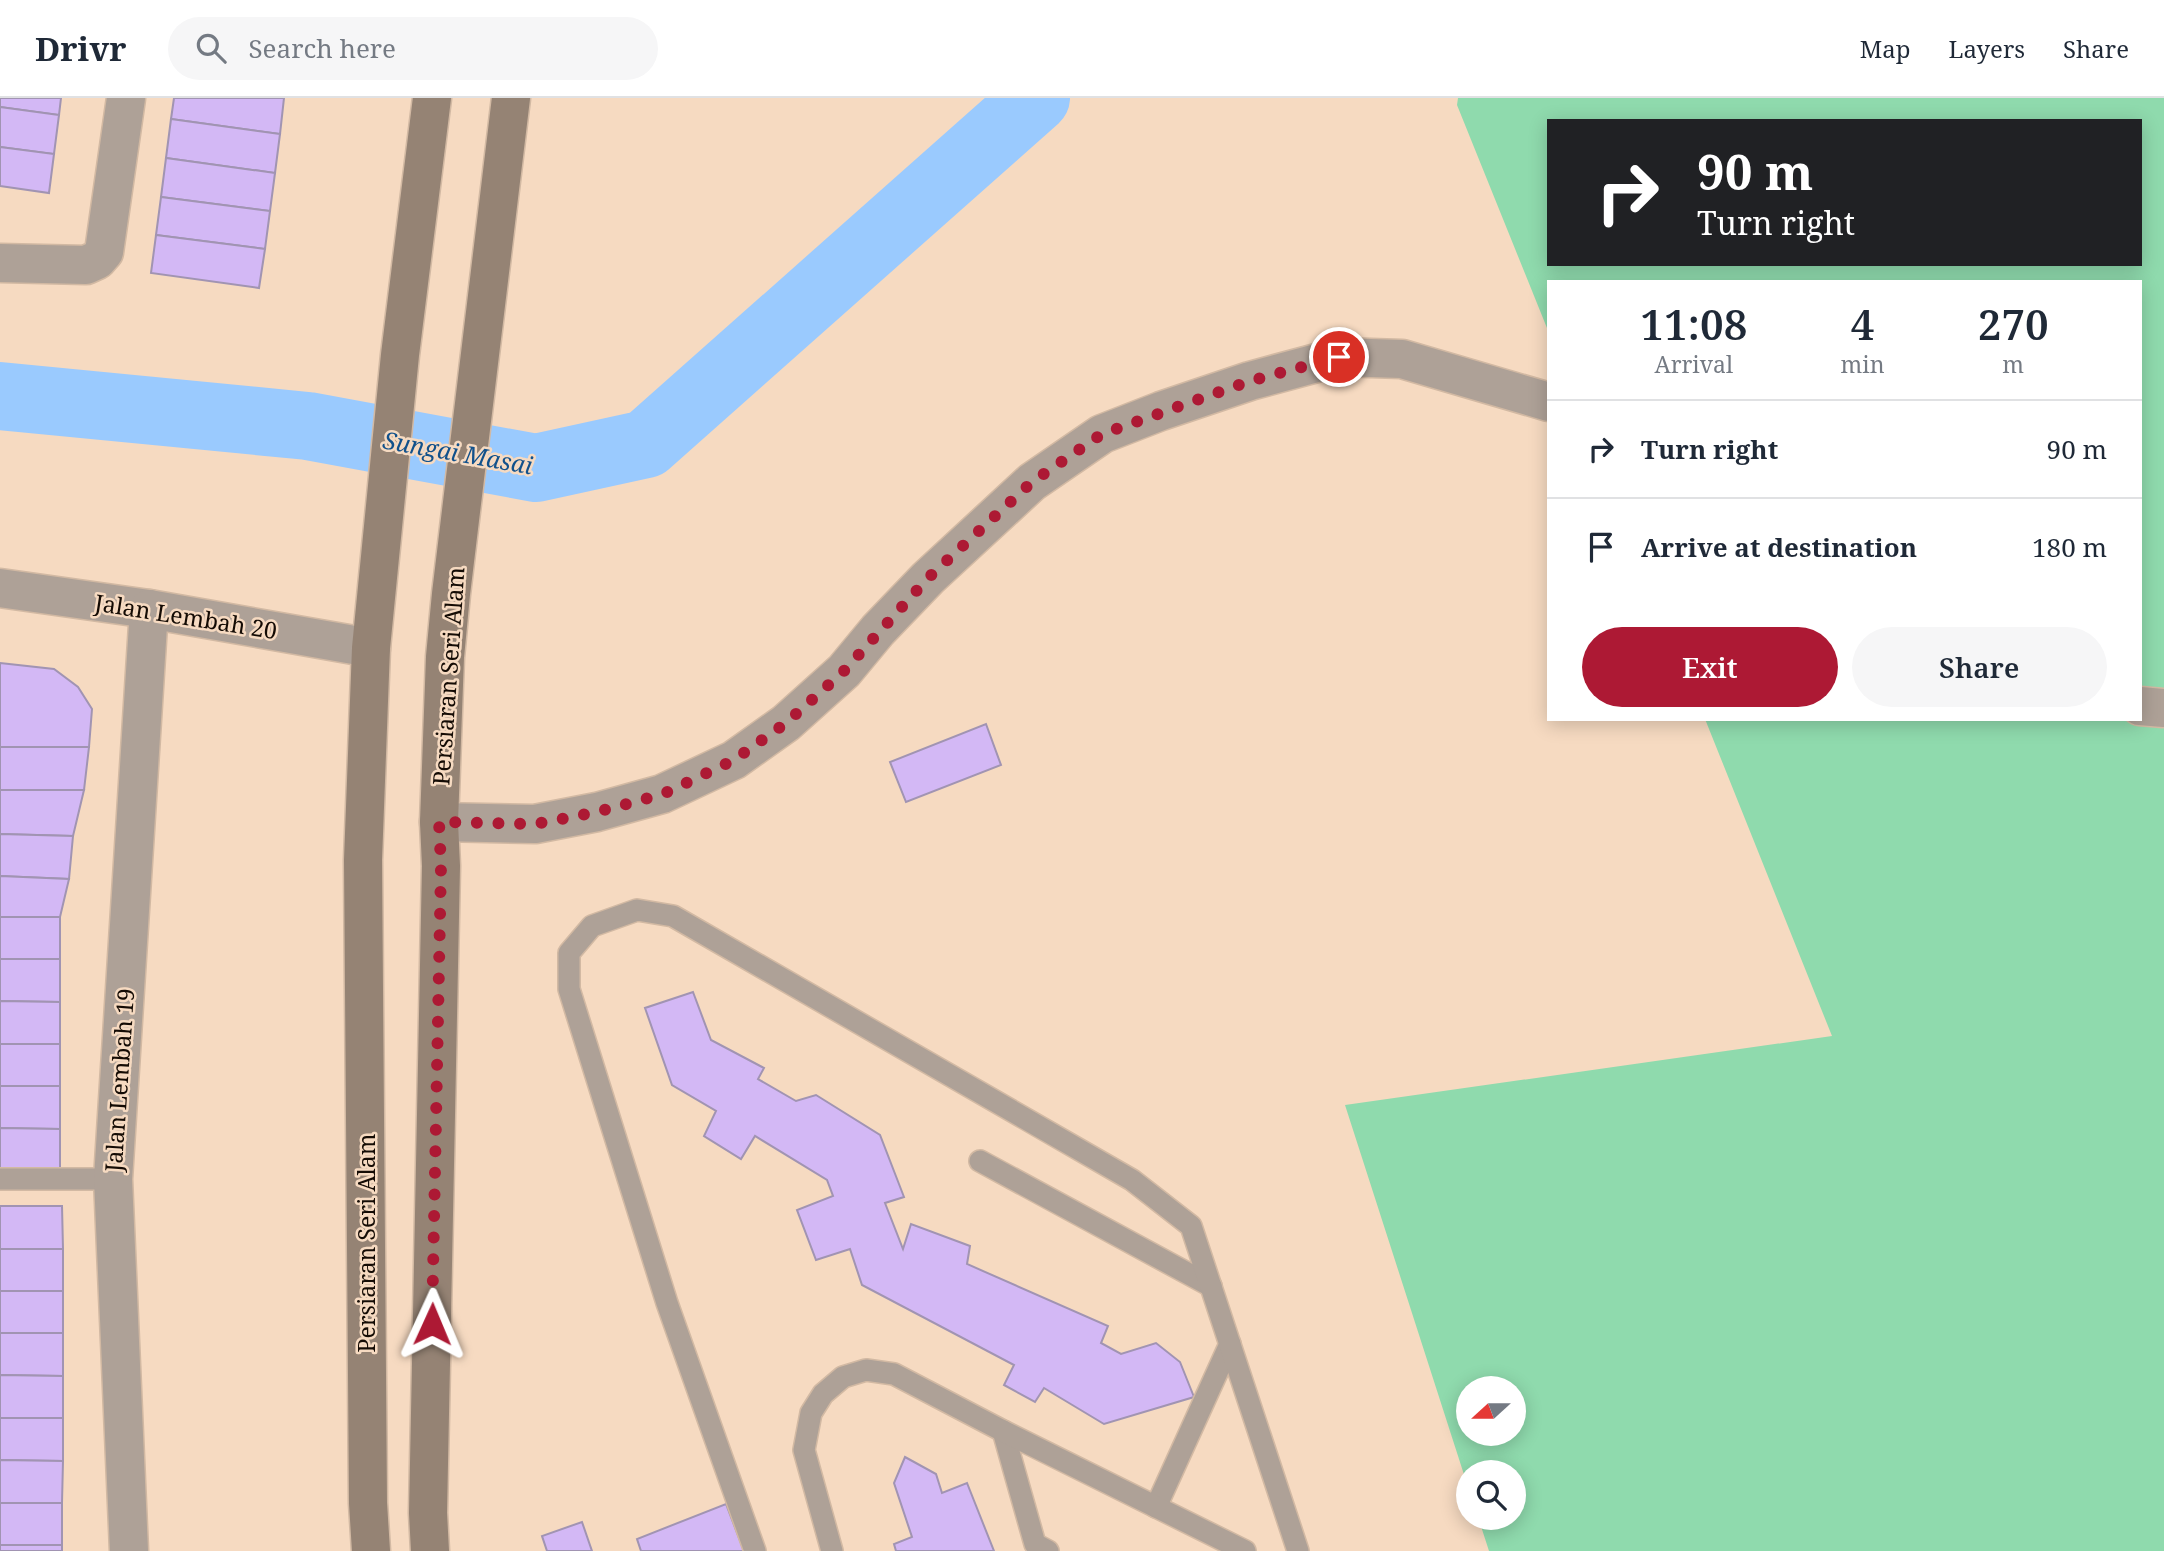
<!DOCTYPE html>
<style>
:root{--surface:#fff;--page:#f6f6f7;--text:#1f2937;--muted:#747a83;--line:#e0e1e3;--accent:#ad1934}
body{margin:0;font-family:"Noto Serif",serif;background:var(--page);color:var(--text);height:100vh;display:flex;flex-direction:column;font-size:26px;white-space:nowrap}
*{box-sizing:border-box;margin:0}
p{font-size:23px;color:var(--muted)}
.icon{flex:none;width:38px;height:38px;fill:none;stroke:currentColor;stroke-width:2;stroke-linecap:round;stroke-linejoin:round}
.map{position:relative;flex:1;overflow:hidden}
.drawer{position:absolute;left:1547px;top:182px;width:595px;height:441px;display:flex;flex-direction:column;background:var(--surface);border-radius:0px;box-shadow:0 4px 18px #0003}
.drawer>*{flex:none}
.top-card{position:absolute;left:1547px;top:21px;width:595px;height:147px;border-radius:0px;box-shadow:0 4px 18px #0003;background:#202124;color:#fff;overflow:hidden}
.needle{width:46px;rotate:249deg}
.controls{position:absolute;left:1456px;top:1278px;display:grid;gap:14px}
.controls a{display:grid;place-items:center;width:70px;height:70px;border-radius:50%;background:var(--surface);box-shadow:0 4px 18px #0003;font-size:35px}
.pin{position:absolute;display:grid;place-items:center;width:60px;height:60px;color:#fff;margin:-30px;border:4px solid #fff;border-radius:50%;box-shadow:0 2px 7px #0007}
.me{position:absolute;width:77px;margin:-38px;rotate:1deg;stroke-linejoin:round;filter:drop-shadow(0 0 5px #0008)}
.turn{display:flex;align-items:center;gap:24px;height:147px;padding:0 35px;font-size:32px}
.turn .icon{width:91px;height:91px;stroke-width:2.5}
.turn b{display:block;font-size:49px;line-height:60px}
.eta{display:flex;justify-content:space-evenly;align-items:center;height:119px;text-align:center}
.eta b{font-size:42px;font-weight:600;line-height:49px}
.cta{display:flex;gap:14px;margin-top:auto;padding:14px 35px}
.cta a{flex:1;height:80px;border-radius:42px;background:var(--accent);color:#fff;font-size:28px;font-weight:600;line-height:80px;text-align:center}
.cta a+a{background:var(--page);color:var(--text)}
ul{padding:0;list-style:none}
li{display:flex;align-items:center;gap:21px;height:98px;padding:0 35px;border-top:2px solid var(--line)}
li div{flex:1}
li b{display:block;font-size:26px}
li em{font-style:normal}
header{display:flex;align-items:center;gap:42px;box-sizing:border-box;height:98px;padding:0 35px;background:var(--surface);border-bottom:2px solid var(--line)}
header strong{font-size:33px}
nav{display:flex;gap:38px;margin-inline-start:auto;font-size:24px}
.search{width:490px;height:63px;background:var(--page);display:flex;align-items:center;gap:18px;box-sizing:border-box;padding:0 24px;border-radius:38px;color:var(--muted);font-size:26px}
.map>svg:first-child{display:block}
.green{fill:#8fdaad;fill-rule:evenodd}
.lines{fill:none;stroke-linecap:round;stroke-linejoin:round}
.river{stroke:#9acafe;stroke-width:68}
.building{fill:#d3b8f5;stroke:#a194b2;stroke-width:2}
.service-casing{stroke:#d2b9a3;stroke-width:24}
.minor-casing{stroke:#d2b9a3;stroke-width:41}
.secondary-casing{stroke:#d2b9a3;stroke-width:41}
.service{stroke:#aea197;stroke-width:21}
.minor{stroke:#aea197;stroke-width:38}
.secondary{stroke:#958374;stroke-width:38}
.route{stroke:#ad1934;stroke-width:12;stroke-dasharray:0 21.6}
.labels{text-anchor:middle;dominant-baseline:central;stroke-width:5;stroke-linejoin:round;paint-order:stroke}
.street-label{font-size:23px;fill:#140b04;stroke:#f6dac1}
.water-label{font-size:24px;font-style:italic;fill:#12518b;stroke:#f6dac1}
</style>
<header>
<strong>Drivr</strong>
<div class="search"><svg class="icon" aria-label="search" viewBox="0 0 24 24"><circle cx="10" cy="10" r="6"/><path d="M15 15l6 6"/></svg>Search here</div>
<nav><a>Map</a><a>Layers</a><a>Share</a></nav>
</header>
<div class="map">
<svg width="2164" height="1453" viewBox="0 0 2164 1453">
<rect width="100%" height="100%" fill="#f6dac1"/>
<path class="green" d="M1458,0H2164V1453H1489L1478,1419H1514V1374H1468V1389L1345,1007L1832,938L1705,621H2140V184H1549V235L1457,7ZM1549,23H2140V166H1549ZM1468,1290H1514V1335H1468Z"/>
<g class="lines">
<polyline class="river" points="0,298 308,328 536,370 646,346 1036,0"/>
</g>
<g class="building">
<polygon points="0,0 61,0 59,17 0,9"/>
<polygon points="174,0 284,0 280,36 171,21"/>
<polygon points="0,9 59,17 54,56 0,49"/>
<polygon points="171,21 280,36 275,75 166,60"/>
<polygon points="0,49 54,56 49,95 0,88"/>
<polygon points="166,60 275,75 270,113 161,99"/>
<polygon points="161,99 270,113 265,151 156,137"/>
<polygon points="156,137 265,151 259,190 151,175"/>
<polygon points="0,565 54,571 78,589 92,611 89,649 0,649"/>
<polygon points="986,626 1001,667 906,704 890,664"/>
<polygon points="0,649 89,649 84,692 0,692"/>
<polygon points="0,692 84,692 73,738 0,736"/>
<polygon points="0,736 73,738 69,781 0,778"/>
<polygon points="0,778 69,781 60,819 0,819"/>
<rect x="0" y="819" width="60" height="42"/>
<polygon points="0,861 60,861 60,904 0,903"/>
<polygon points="693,894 711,942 764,970 758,981 796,1003 816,997 880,1037 904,1099 885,1105 903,1151 911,1126 970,1148 967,1166 1108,1228 1101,1245 1121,1256 1156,1245 1180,1264 1194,1299 1104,1326 1044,1290 1035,1304 1004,1287 1014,1267 862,1187 850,1151 816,1162 797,1112 833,1098 827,1082 755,1038 741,1061 704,1038 716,1013 672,987 645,910"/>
<polygon points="0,903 60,904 60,946 0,946"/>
<rect x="0" y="946" width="60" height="42"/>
<polygon points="0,988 60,988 60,1031 0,1030"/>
<polygon points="0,1030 60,1031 60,1073 0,1073"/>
<polygon points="0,1108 62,1108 63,1151 0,1151"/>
<rect x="0" y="1151" width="63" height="42"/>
<rect x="0" y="1193" width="63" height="42"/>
<polygon points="0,1235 63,1235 63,1278 0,1277"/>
<polygon points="0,1277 63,1278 63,1320 0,1320"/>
<polygon points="0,1320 63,1320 63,1363 0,1362"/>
<polygon points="905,1359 936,1376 942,1395 967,1385 994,1453 896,1453 894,1446 912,1439 894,1385"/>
<polygon points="0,1362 63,1363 62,1405 0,1405"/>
<rect x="0" y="1405" width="62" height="42"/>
<polygon points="726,1406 744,1453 641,1453 637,1441"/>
<polygon points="582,1424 592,1453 547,1453 542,1438"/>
<rect x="0" y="1447" width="62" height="6"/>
</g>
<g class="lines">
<defs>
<g id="service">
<polyline points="980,1063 1211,1188"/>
<polyline points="0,1081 113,1081"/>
<polyline points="1003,1333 1035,1446 1048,1453"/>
<polyline points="1156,1409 1230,1246"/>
<polyline points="755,1453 667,1205 569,891 569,855 592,828 637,812 673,818 1132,1082 1191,1128 1298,1453"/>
<polyline points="832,1453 804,1352 811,1315 823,1296 843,1279 866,1272 894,1276 1003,1333 1245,1453"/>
</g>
<g id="minor">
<polyline points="0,165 86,167 97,162 104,154 126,0"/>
<polyline points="0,490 149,511 371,550"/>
<polyline points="2140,608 2164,610"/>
<polyline points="439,724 535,726 597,714 662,696 734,662 786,625 844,573 878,532 928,480 1032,384 1102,336 1161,313 1250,283 1339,259 1402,261 1549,304"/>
<polyline points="129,1453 113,1081 149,511"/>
</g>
<g id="secondary">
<polyline points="371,1453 368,1405 363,762 371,550 400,257 432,0"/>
<polyline points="430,1453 428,1415 441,768 439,724 445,559 451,496 511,0"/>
</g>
</defs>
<use href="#service" class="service-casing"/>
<use href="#minor" class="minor-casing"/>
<use href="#secondary" class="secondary-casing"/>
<use href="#service" class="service"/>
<use href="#minor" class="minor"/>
<use href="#secondary" class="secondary"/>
</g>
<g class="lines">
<polyline class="route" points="432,1226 441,768 439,724 535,726 597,714 663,696 734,662 786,625 844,573 928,480 1032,384 1102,336 1250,283 1339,259"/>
</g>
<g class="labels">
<g class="street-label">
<text transform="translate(186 518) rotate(9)">Jalan Lembah 20</text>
<text transform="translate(448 578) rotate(-86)">Persiaran Seri Alam</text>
<text transform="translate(119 982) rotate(-86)">Jalan Lembah 19</text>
<text transform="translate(366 1145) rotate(-90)">Persiaran Seri Alam</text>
</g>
<g class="water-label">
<text transform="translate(458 354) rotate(10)">Sungai Masai</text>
</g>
</g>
</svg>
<div class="controls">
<a><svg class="needle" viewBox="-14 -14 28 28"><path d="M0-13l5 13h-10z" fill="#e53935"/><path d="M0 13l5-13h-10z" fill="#747a83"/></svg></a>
<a><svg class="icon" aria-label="search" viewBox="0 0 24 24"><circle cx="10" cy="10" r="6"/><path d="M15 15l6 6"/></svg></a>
</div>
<div class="pin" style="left:1339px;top:259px;background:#d93025"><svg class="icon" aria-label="arrive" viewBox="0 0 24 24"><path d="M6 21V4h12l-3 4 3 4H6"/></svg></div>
<svg class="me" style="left:432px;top:1226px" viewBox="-20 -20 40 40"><path d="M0-17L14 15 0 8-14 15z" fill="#ad1934" stroke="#fff" stroke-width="4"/></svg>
<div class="top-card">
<div class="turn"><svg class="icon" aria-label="right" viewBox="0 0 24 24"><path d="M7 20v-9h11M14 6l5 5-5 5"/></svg><div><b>90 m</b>Turn right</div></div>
</div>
<section class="drawer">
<div class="eta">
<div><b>11:08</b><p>Arrival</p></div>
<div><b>4</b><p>min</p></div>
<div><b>270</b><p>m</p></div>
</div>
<ul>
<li><svg class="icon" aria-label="right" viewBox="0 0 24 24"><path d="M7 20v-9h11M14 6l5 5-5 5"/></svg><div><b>Turn right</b></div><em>90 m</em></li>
<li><svg class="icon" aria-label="arrive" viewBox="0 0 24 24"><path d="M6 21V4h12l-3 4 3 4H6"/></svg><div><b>Arrive at destination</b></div><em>180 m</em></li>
</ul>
<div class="cta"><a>Exit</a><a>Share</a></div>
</section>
</div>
